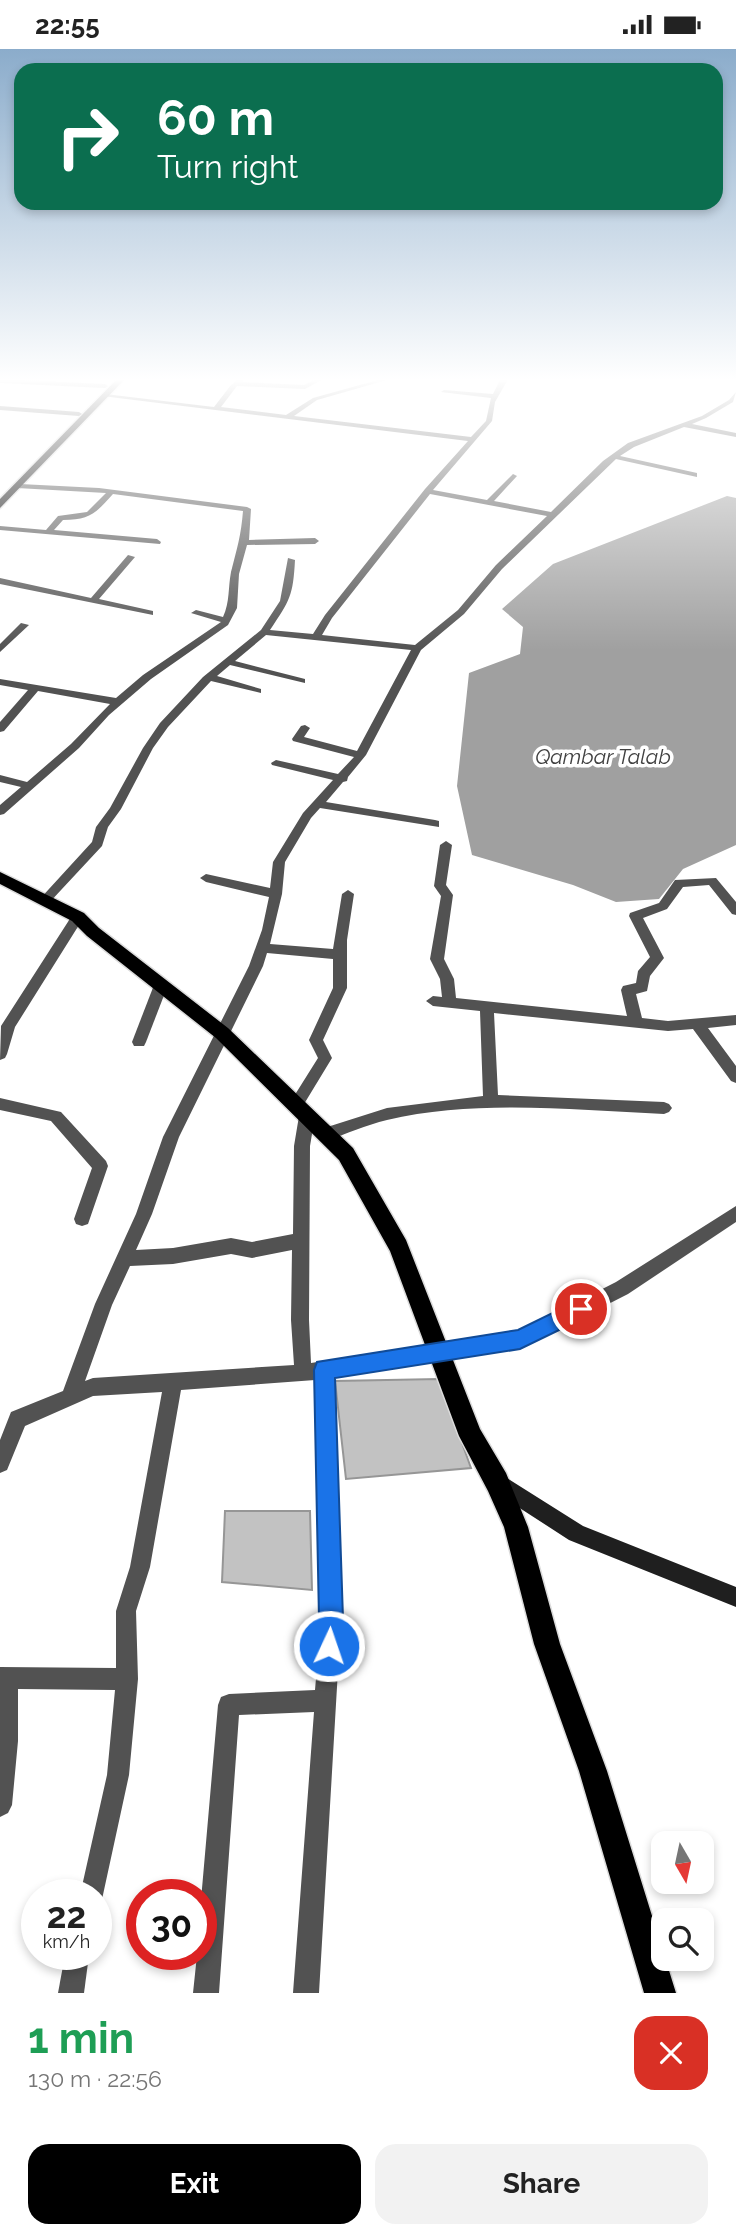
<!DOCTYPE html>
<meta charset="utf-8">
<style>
:root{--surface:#fff;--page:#f2f2f2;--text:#222;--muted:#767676;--accent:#000}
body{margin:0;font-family:Raleway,sans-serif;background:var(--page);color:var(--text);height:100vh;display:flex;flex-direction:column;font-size:26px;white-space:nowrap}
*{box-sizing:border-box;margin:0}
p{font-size:23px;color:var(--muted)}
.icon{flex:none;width:38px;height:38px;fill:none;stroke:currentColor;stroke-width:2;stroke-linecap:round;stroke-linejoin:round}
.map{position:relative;height:1944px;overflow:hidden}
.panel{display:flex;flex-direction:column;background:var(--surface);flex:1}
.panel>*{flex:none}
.banner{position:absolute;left:14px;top:14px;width:709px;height:147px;border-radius:21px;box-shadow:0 4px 10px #0003;background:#0b6e4f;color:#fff;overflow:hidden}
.needle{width:46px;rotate:171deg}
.buttons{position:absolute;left:651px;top:1782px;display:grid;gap:14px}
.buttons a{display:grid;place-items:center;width:63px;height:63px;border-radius:14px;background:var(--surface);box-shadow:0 4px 10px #0003;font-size:35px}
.speed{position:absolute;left:21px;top:1830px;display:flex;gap:14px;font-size:35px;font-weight:700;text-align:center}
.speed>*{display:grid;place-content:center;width:91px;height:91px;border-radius:50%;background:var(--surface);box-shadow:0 4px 10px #0003;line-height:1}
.speed small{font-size:18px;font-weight:400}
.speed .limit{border:10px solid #d22;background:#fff;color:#111}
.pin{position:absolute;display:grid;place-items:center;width:60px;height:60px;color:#fff;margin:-30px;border:4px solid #fff;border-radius:50%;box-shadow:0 2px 7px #0007}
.me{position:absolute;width:77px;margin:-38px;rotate:3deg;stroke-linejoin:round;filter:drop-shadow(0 0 5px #0008)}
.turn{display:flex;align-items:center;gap:24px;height:147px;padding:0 28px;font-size:32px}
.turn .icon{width:91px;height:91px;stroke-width:2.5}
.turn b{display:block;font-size:49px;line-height:60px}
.round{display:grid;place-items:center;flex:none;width:74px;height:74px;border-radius:21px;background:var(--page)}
.head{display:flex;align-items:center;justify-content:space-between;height:119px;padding:0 28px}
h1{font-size:42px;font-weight:700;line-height:52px;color:#1e9e55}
.cta{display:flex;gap:14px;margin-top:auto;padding:14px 28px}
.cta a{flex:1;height:80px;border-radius:21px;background:var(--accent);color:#fff;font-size:28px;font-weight:700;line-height:80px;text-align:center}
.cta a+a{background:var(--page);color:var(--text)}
.status{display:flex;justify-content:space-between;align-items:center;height:49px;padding:0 35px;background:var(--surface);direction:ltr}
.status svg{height:19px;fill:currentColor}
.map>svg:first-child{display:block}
.water{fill:#a0a0a0}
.building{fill:#c2c2c2;stroke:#969696;stroke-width:2}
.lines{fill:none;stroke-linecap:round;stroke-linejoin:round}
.primary-casing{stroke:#dbdbdb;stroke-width:3}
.minor{fill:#525252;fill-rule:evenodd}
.tertiary{fill:#525252;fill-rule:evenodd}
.secondary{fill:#1f1f1f;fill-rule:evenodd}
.primary{fill:#000;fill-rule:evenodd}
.route{fill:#1a73e8;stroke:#114b97;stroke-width:2}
.labels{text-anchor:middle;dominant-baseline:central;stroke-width:7;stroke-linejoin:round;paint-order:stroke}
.far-water-label{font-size:21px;font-style:italic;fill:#414141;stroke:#fff}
</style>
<div class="status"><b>22:55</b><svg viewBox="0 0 49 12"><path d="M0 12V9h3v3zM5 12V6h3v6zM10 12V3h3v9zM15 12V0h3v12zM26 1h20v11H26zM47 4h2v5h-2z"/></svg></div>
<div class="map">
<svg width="736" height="1944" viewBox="0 0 736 1944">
<rect width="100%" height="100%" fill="#fff"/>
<polygon class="water" points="727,447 736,449 736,796 683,820 659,850 616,853 573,836 472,806 457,737 469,624 520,605 523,578 502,560 553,515"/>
<g class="building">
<polygon points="439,1330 471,1419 346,1430 335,1332"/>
<polygon points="225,1462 310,1462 312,1541 222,1533"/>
</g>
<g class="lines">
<defs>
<g id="primary">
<polygon points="118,329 126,329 0,459 0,450"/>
<polygon points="0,823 84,864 99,879 228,979 353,1099 406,1191 480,1380 506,1424 528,1478 560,1595 607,1722 676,1944 644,1944 579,1722 534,1595 504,1478 488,1442 459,1387 390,1202 339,1111 216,989 87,887 72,872 0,835"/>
</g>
</defs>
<use href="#primary" class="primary-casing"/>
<g class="minor">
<polygon points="175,329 222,329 219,331 178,331"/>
<path d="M240,329H247L242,333L304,336L318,329H325L305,340L237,337L221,358L286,366L313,349L385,329H394L317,351L294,367L471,388L486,372L491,349L441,343L444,341L493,345L501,329H507V332L495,353L492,372L433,441L487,451L513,425L517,427L494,452L551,463L603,412L628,394L702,367L729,351L736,343L733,353L706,369L692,375L736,384V388L684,378L634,398L620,407L697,424V428L616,410L502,520L464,565L421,601L366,706L348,728L347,732L343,733L326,753L435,771L439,772V778L320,759L311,769L285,813L282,845L270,895L333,900L342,845L348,841L354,845L347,891V939L323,991L332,1009L301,1060L296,1062L291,1060L289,1056L291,1052L318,1009L309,991L333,939V910L267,904L263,917L179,1088L152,1165L136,1201L173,1199L231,1189L252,1193L293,1185L294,1097L299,1067L302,1063L307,1061L312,1063L315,1067L310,1097L309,1271L311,1314L438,1294L444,1297L447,1303L444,1309L438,1312L333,1328L341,1570L319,1944H293L314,1663L239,1666L219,1944H193L197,1906H201V1851L218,1656L221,1648L229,1645L315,1641L321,1570L315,1331L181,1341L150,1518L136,1562L138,1630L129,1726L101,1855L96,1856V1846H80L107,1726L115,1641L18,1640V1692L12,1756L8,1764L0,1768V1618L116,1619V1562L130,1518L162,1343L93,1347L25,1377L7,1421L0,1424V1391L11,1363L63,1342L95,1255L136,1165L163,1088L249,917L262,881L269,848L206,833L200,829L206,825L270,839L273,813L303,764L333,731L272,716L271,714L276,711L338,725L354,708L293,692L292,690L301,677L305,676L310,679L304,688L357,702L411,601L266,586L235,612L305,630V634L230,616L217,627L261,640V644L211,632L168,678L153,699L121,760L108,778L102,797L48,855L44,856L38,852L92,793L96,778L110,759L143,699L160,674L203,628L261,581L280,552L288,509L295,511C293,547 290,551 270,581L313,585L325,566L425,440L468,392L102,347L105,345L214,358L231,336ZM430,445L547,467L496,516L458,561L415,596L322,586L332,569ZM292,1201L291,1271L294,1316L93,1329L85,1332L112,1256L130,1217L173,1215L231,1205L252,1209Z"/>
<polygon points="0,330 105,335 108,337 105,339 0,334"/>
<polygon points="0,357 79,363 82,365 79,367 0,361"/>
<path d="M20,435L99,439L247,458L251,460L249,491L315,489L319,492L315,495L247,496L239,525L237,559L228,576L151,630L109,666L79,699L4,765L0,766V756L21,738L0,733V726L27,733L71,695L110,655L38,642L4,682L0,683V673L28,641L0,636V630L116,649L143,626L221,573L191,564L196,561L223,568C230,553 228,538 231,523C237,499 241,487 243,462L113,445C96,464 90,471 63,471L54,481L157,490L161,493L160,495L0,481V477L46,481L58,467L87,463L106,444L17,439L16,437Z"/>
<polygon points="128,506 135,508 99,550 153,562 153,566 0,535 0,529 91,549"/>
<polygon points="21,574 29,576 0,603 0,595"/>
<path d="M446,792L452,796L446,836L453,846L444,910L454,930L456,949L627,967L621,941L623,937L636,934L638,922L650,908L629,867L630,864L659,854L675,831L716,829L736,853V866L732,865L709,836L683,838L667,860L643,869L664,909L650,927L647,942L636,945L642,969L668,972L736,966V976L708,979L736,1017V1034L731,1032L693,980L668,982L494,964L498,1046L664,1053L669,1055L672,1059L669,1063L664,1065C574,1061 476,1050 387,1071C366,1076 346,1085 326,1092L321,1090L318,1085L321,1080L387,1059L483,1047L480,962L433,957L426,952L433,947L442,948L440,930L430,910L441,847L434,837L440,796Z"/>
<polygon points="78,863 84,868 15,978 7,1005 5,1009 0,1011 1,977 73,865"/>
<polygon points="161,931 168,936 146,993 144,997 134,997 132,993 154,936"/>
<polygon points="0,1049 61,1063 106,1112 108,1117 88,1175 82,1177 76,1175 74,1170 92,1119 51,1072 0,1061"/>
<polygon points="65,1906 89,1906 84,1944 58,1944"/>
</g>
<polygon class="tertiary" points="736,1157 736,1173 628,1245 526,1297 438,1312 432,1309 429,1303 432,1297 438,1294 518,1283 616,1233"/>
<polygon class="secondary" points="499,1424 583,1477 736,1538 736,1558 569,1491 492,1441 489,1434 492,1427"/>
<use href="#primary" class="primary"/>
</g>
<linearGradient id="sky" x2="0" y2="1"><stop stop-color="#8baccb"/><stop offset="0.55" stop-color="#fff"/><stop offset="1" stop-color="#fff" stop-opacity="0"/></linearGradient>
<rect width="736" height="601" fill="url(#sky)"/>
<polygon class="route" points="581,1250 588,1253 591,1260 588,1267 520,1300 335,1329 343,1570 341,1597 338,1605 329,1609 321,1605 317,1597 319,1570 314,1321 317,1313 518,1281"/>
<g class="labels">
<g class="far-water-label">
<text x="603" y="707">Qambar Talab</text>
</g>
</g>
</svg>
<div class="buttons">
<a><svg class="needle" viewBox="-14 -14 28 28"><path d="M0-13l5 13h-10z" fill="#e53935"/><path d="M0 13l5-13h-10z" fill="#767676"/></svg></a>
<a><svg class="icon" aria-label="search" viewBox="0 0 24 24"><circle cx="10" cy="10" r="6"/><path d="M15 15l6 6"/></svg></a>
</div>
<div class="speed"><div>22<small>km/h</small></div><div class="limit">30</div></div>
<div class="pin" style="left:581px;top:1260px;background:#d93025"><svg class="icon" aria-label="arrive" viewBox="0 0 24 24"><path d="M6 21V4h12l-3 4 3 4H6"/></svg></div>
<svg class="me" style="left:329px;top:1597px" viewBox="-20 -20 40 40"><circle r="17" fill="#1a73e8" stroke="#fff" stroke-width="3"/><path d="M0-11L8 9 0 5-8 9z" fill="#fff"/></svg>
<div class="banner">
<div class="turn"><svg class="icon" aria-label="right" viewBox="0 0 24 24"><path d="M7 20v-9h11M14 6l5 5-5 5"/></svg><div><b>60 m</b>Turn right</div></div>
</div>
</div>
<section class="panel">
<div class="head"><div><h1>1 min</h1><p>130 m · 22:56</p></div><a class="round" style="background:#d93025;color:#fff"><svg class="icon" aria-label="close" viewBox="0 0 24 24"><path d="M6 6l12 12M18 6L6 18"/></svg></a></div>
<div class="cta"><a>Exit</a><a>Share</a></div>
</section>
